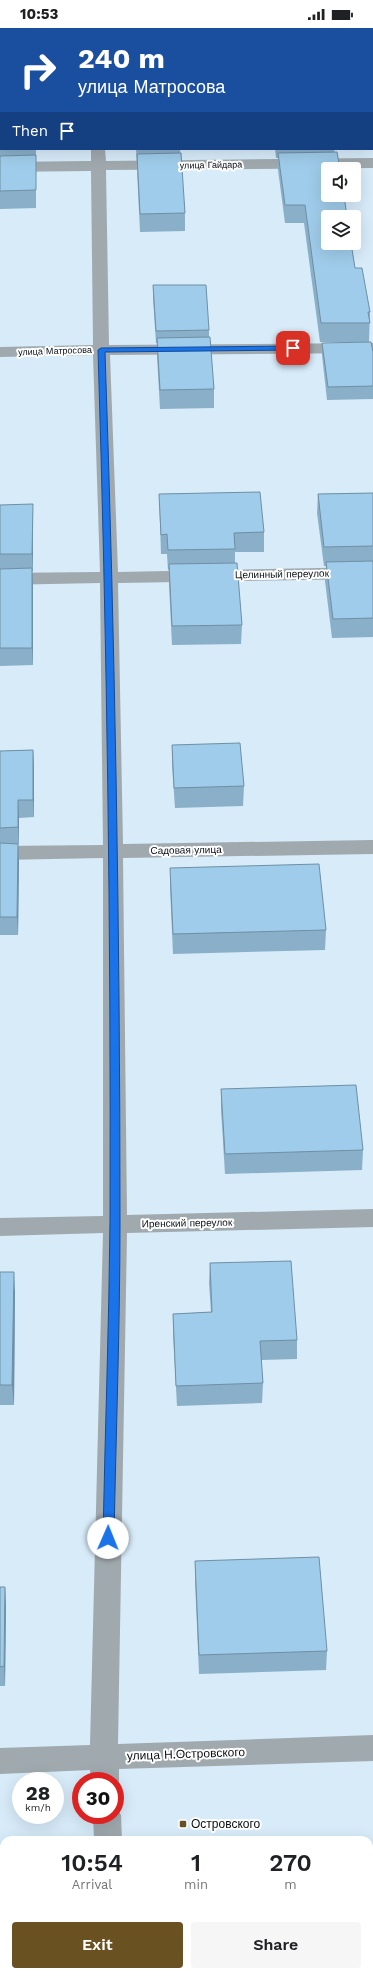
<!DOCTYPE html>
<meta charset="utf-8">
<style>
:root{--surface:#fff;--page:#f6f6f6;--text:#202124;--muted:#757577;--accent:#6a5122}
body{margin:0;font-family:"Work Sans",sans-serif;background:var(--page);color:var(--text);height:100vh;display:flex;flex-direction:column;font-size:15px;white-space:nowrap}
*{box-sizing:border-box;margin:0}
p{font-size:13px;color:var(--muted)}
.icon{flex:none;width:22px;height:22px;fill:none;stroke:currentColor;stroke-width:2;stroke-linecap:round;stroke-linejoin:round}
.map{position:relative;flex:1;overflow:hidden}
.sheet{position:absolute;left:0px;top:1808px;width:373px;height:140px;display:flex;flex-direction:column;background:var(--surface);border-radius:12px 12px 0 0;box-shadow:0 4px 16px #0002}
.sheet>*{flex:none}
.hud{position:absolute;left:0px;top:0px;width:373px;height:122px;box-shadow:0 4px 16px #0002;background:#1a4fa0;color:#fff;overflow:hidden}
.fabs{position:absolute;left:321px;top:134px;display:grid;gap:8px}
.fabs a{display:grid;place-items:center;width:40px;height:40px;border-radius:4px;background:var(--surface);box-shadow:0 4px 16px #0002;font-size:20px}
.speed{position:absolute;left:12px;top:1744px;display:flex;gap:8px;font-size:20px;font-weight:700;text-align:center}
.speed>*{display:grid;place-content:center;width:52px;height:52px;border-radius:50%;background:var(--surface);box-shadow:0 4px 16px #0002;line-height:1}
.speed small{font-size:10px;font-weight:400}
.speed .limit{border:6px solid #d22;background:#fff;color:#111}
.pin{position:absolute;display:grid;place-items:center;width:34px;height:34px;color:#fff;margin:-17px;border-radius:8px;box-shadow:0 2px 6px #0006}
.me{position:absolute;width:44px;margin:-22px;rotate:1deg;stroke-linejoin:round;filter:drop-shadow(0 0 3px #0008)}
.turn{display:flex;align-items:center;gap:14px;height:84px;padding:0 12px;font-size:18px}
.turn .icon{width:52px;height:52px;stroke-width:2.5}
.turn b{display:block;font-size:28px;line-height:34px}
.then{display:flex;align-items:center;height:38px;padding:0 12px;background:#0003;gap:8px;font-size:15px}
.eta{display:flex;justify-content:space-evenly;align-items:center;height:68px;text-align:center}
.eta b{font-size:24px;font-weight:600;line-height:28px}
.primary-button{display:flex;gap:8px;margin-top:auto;padding:8px 12px}
.primary-button a{flex:1;height:46px;border-radius:4px;background:var(--accent);color:#fff;font-size:16px;font-weight:600;line-height:46px;text-align:center}
.primary-button a+a{background:var(--page);color:var(--text)}
.status{display:flex;justify-content:space-between;align-items:center;height:28px;padding:0 20px;background:var(--surface);direction:ltr}
.status svg{height:11px;fill:currentColor}
.map>svg:first-child{display:block}
.lines{fill:none;stroke-linecap:round;stroke-linejoin:round}
.minor{fill:#a0a9ae;fill-rule:evenodd}
.wall{fill:#89afc9}
.shaded-wall{fill:#6f8fa4}
.building{fill:#9fccea;stroke:#6f8fa4}
.route{fill:#1a73e8;stroke:#114b97}
.poi-dot{fill:#6a5122;stroke:#fff;stroke-width:1.5}
.labels{text-anchor:middle;dominant-baseline:central;stroke-width:4;stroke-linejoin:round;paint-order:stroke}
.far-street-label{font-size:9px;fill:#090f14;stroke:#fff}
.street-label{font-size:10px;fill:#090f14;stroke:#fff}
.near-street-label{font-size:12px;fill:#090f14;stroke:#fff}
.near-poi-label{font-size:12px;fill:#090f14;stroke:#fff;text-anchor:start}
</style>
<div class="status"><b>10:53</b><svg viewBox="0 0 49 12"><path d="M0 12V9h3v3zM5 12V6h3v6zM10 12V3h3v9zM15 12V0h3v12zM26 1h20v11H26zM47 4h2v5h-2z"/></svg></div>
<div class="map">
<svg width="373" height="1948" viewBox="0 0 373 1948">
<rect width="100%" height="100%" fill="#d7ebf9"/>
<g class="lines">
<g class="minor">
<rect x="93" y="0" width="14" height="1"/>
<polygon points="91,121 105,121 106,133 373,130 373,140 106,142 109,317 373,315 373,325 110,327 118,544 373,539 373,551 118,555 123,816 373,812 373,826 123,830 127,1187 373,1181 373,1199 127,1205 118,1716 373,1707 373,1733 119,1741 119,1753 115,1762 115,1753 91,1753 90,1742 0,1746 0,1720 90,1717 103,1205 0,1208 0,1190 103,1188 103,830 0,832 0,818 103,817 100,555 0,557 0,545 100,544 93,327 0,329 0,319 93,317 91,143 0,144 0,134 91,133"/>
<polygon points="115,1777 121,1787 122,1812 94,1812 93,1787 115,1787"/>
<rect x="101" y="1944" width="30" height="4"/>
</g>
</g>
<g class="wall">
<polygon points="0,0 1,1 1,121 36,121 36,180 0,181"/>
<polygon points="262,0 373,0 373,115 372,115 372,1 262,1"/>
<polygon points="136,121 180,121 185,185 185,203 140,204"/>
<polygon points="275,121 335,121 334,124 355,240 370,284 369,314 320,314 304,195 285,195 278,142 278,130 276,130"/>
<polygon points="153,257 209,302 209,309 214,361 214,380 160,381 157,328 157,315 156,315 153,270"/>
<polygon points="322,315 373,324 373,371 327,372 322,327"/>
<polygon points="373,465 373,609 332,610 325,553 326,538 324,538 317,485 318,466"/>
<polygon points="159,466 264,504 264,524 235,524 235,535 242,597 241,616 172,617 169,556 169,542 168,542 167,526 161,526"/>
<polygon points="0,477 33,494 33,543 32,543 33,558 33,637 0,638"/>
<polygon points="172,717 244,758 243,778 175,780 172,736"/>
<polygon points="33,722 34,739 34,789 19,790 19,816 18,816 19,833 18,907 0,907 0,723"/>
<polygon points="170,840 326,902 325,922 173,926 170,859"/>
<polygon points="221,1061 363,1122 362,1142 225,1146 221,1081"/>
<polygon points="210,1235 297,1312 297,1331 261,1332 263,1355 262,1375 177,1378 173,1306 173,1286 211,1284 209,1255"/>
<polygon points="0,1244 15,1264 14,1377 0,1377"/>
<polygon points="195,1533 327,1623 326,1642 199,1646 195,1552"/>
<polygon points="0,1559 5,1559 6,1578 5,1658 0,1658"/>
</g>
<g class="shaded-wall">
<polygon points="33,476 33,543 32,526"/>
<polygon points="32,540 33,558 33,637 32,620"/>
<polygon points="33,722 34,739 34,789 33,772"/>
<polygon points="18,772 19,790 19,816 18,799"/>
<polygon points="18,816 19,833 18,907 17,889"/>
<polygon points="14,1244 15,1264 14,1377 12,1357"/>
<polygon points="5,1559 6,1578 5,1658 4,1638"/>
</g>
<g class="building">
<polygon points="0,0 48,0 48,1 1,1 1,115 0,115"/>
<rect x="126" y="0" width="56" height="1"/>
<polygon points="264,0 373,0 373,99 372,99 372,1 264,1"/>
<polygon points="337,124 340,141 328,141 328,167 344,167 347,189 328,189 328,215 351,215 355,240 362,240 370,284 368,284 370,295 321,295 305,177 285,177 278,125"/>
<polygon points="181,125 185,185 140,186 137,126"/>
<polygon points="36,127 36,162 0,163 0,128"/>
<polygon points="153,257 206,257 209,302 156,303"/>
<polygon points="210,309 214,361 160,362 157,310"/>
<polygon points="371,314 373,324 373,358 328,359 322,315"/>
<polygon points="260,464 264,504 234,505 235,521 168,522 167,506 161,507 159,466"/>
<polygon points="373,465 373,518 324,519 318,466"/>
<polygon points="33,476 32,526 0,526 0,477"/>
<polygon points="373,533 373,590 333,591 326,534"/>
<polygon points="237,535 242,597 172,598 169,536"/>
<polygon points="32,540 32,620 0,620 0,541"/>
<polygon points="240,715 244,758 174,760 172,717"/>
<polygon points="33,722 33,772 18,772 18,799 0,800 0,723"/>
<polygon points="0,815 18,816 17,889 0,889"/>
<polygon points="319,836 326,902 173,906 170,840"/>
<polygon points="356,1057 363,1122 225,1126 221,1061"/>
<polygon points="291,1233 297,1312 260,1313 263,1355 176,1358 173,1286 212,1284 210,1235"/>
<polygon points="0,1244 14,1244 12,1357 0,1357"/>
<polygon points="319,1529 327,1623 199,1627 195,1533"/>
<polygon points="0,1559 5,1559 4,1638 0,1639"/>
<polygon points="369,1924 373,1924 373,1948 187,1948 187,1944 369,1944"/>
</g>
<path class="route" d="M293,318L297,320L296,322L105,324C115,614 120,904 120,1194C120,1299 116,1404 114,1510L112,1513H105L103,1510C105,1404 109,1299 110,1193C111,903 107,612 98,322L101,320Z"/>
<rect class="poi-dot" x="179" y="1792" width="8" height="8" rx="2"/>
<g class="labels">
<g class="far-street-label">
<text transform="translate(211 137) rotate(-1)">улица Гайдара</text>
<text transform="translate(55 323) rotate(-2)">улица Матросова</text>
</g>
<g class="street-label">
<text transform="translate(282 546) rotate(-1)">Целинный переулок</text>
<text transform="translate(186 822) rotate(-1)">Садовая улица</text>
<text transform="translate(187 1195) rotate(-1)">Иренский переулок</text>
</g>
<g class="near-street-label">
<text transform="translate(186 1726) rotate(-2)">улица Н.Островского</text>
</g>
<g class="near-poi-label">
<text x="191" y="1796">Островского</text>
</g>
</g>
</svg>
<div class="fabs">
<a><svg class="icon" aria-label="sound" viewBox="0 0 24 24"><path d="M4 9h4l5-4v14l-5-4H4zM17 9q2 3 0 6"/></svg></a>
<a><svg class="icon" aria-label="layers" viewBox="0 0 24 24"><path d="M12 4l9 5-9 5-9-5zM3 14l9 5 9-5"/></svg></a>
</div>
<div class="speed"><div>28<small>km/h</small></div><div class="limit">30</div></div>
<div class="pin" style="left:293px;top:320px;background:#d93025"><svg class="icon" aria-label="arrive" viewBox="0 0 24 24"><path d="M6 21V4h12l-3 4 3 4H6"/></svg></div>
<svg class="me" style="left:108px;top:1510px" viewBox="-20 -20 40 40"><circle r="19" fill="#fff"/><path d="M0-13L10 11 0 6-10 11z" fill="#1a73e8"/></svg>
<div class="hud">
<div class="turn"><svg class="icon" aria-label="right" viewBox="0 0 24 24"><path d="M7 20v-9h11M14 6l5 5-5 5"/></svg><div><b>240 m</b>улица Матросова</div></div>
<div class="then">Then<svg class="icon" aria-label="arrive" viewBox="0 0 24 24"><path d="M6 21V4h12l-3 4 3 4H6"/></svg></div>
</div>
<section class="sheet">
<div class="eta">
<div><b>10:54</b><p>Arrival</p></div>
<div><b>1</b><p>min</p></div>
<div><b>270</b><p>m</p></div>
</div>
<div class="primary-button"><a>Exit</a><a>Share</a></div>
</section>
</div>
